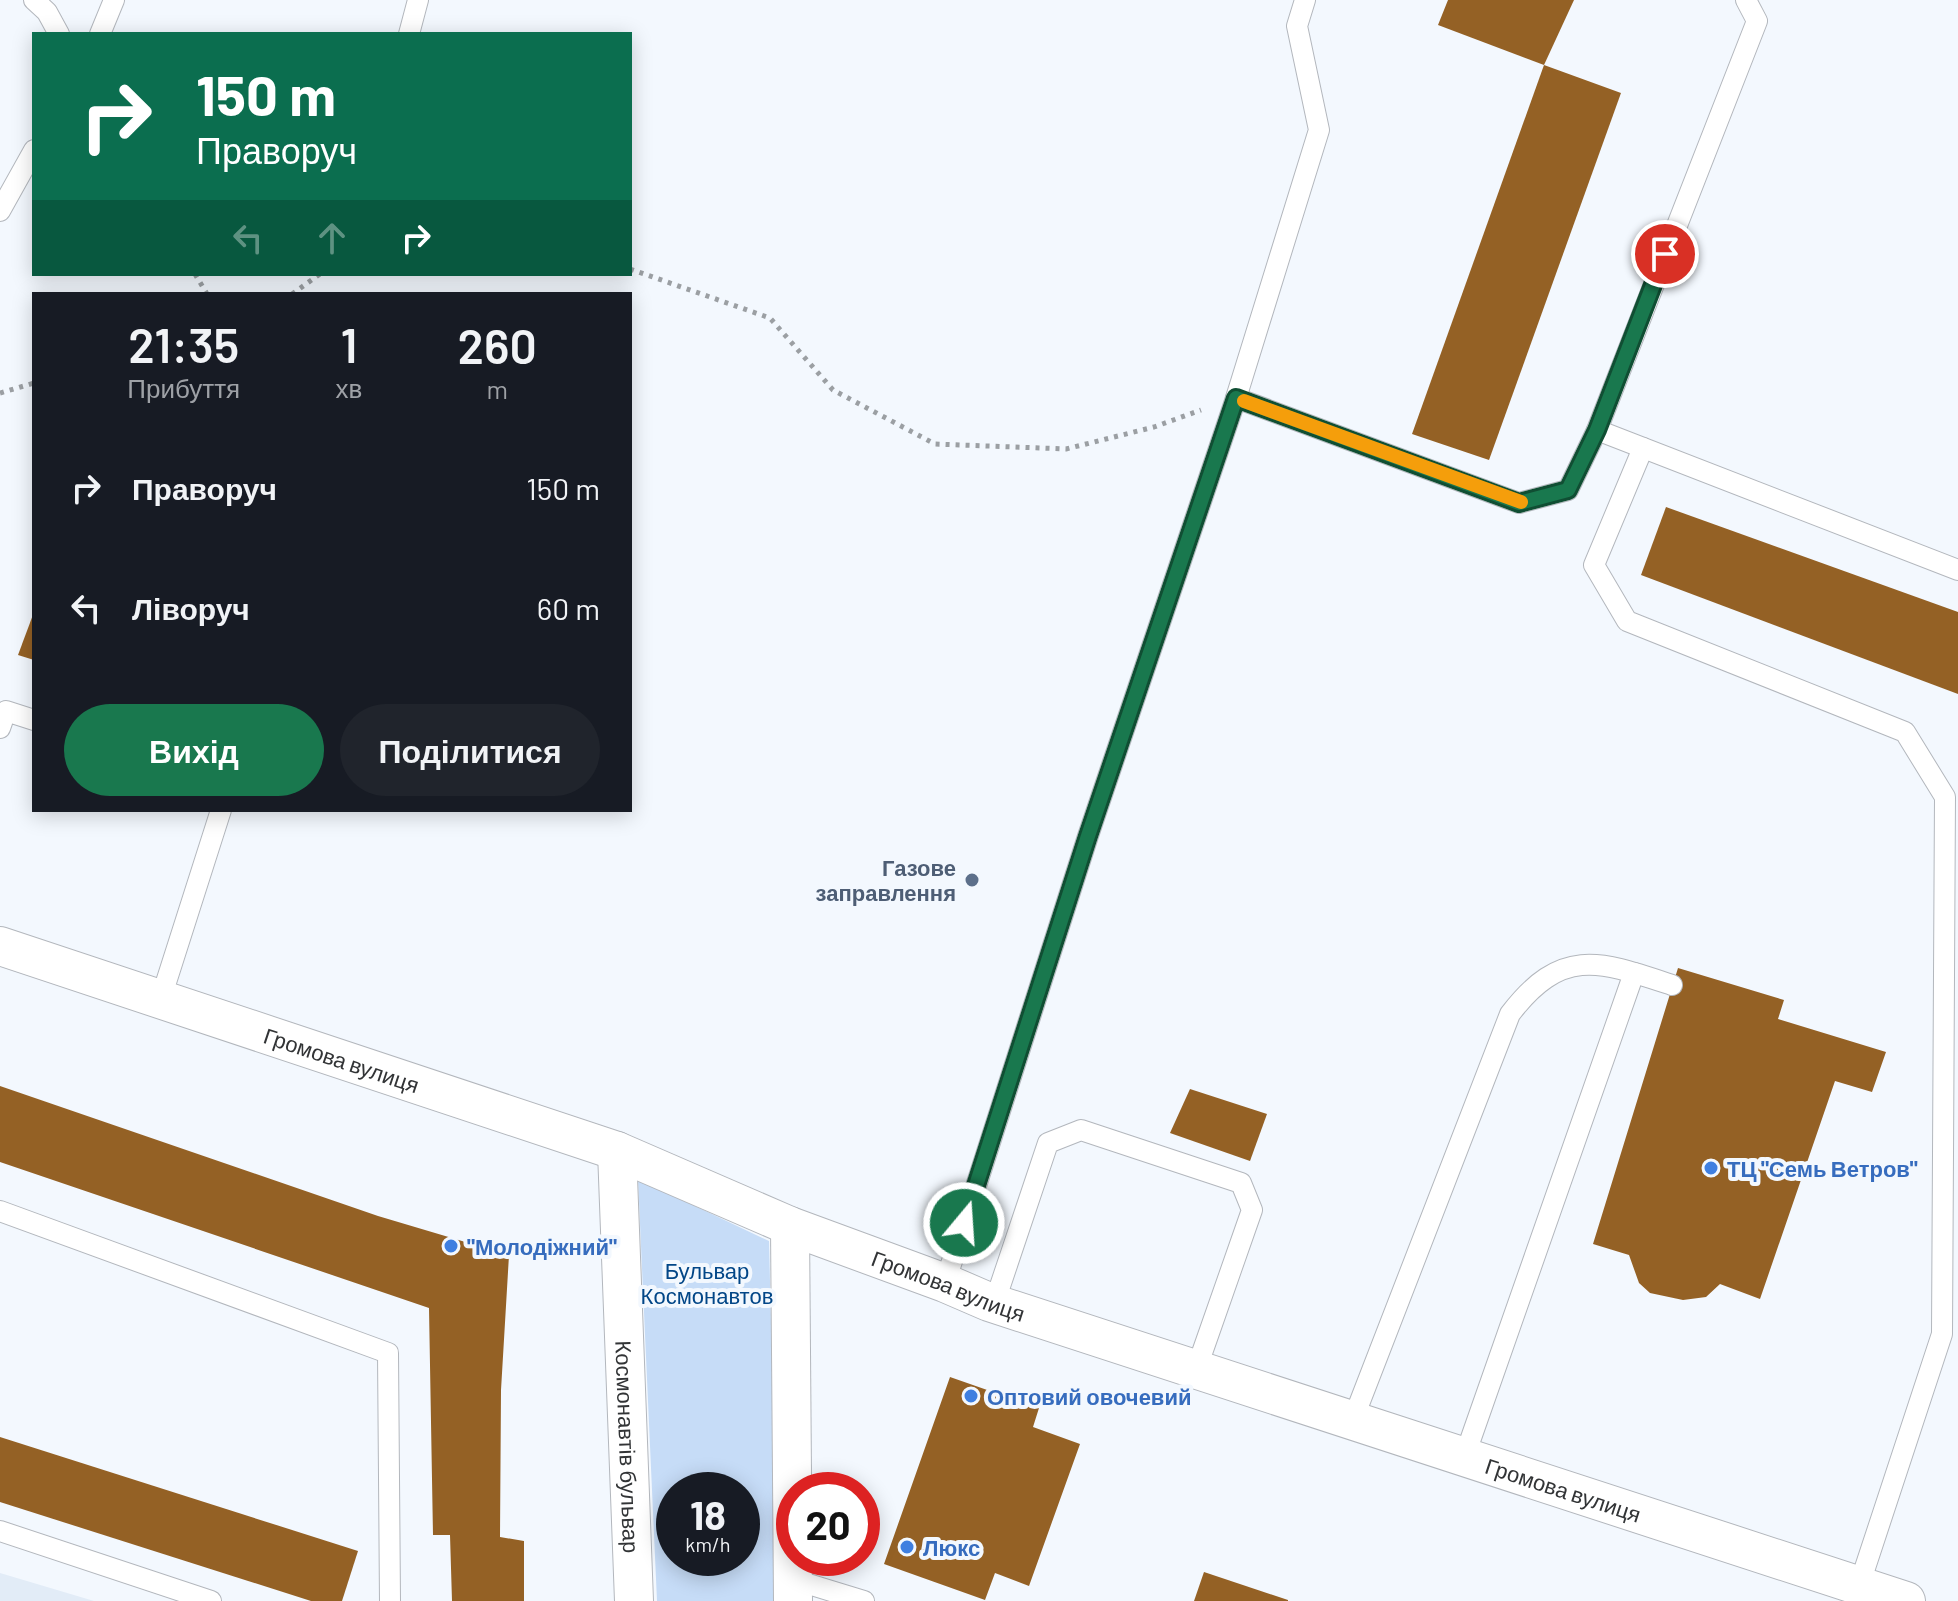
<!DOCTYPE html>
<html lang="uk">
<meta charset="utf-8">
<style>
:root{--surface:#171b24;--page:#20242c;--text:#f1f3f6;--muted:#9ea1a6;--accent:#19784e}
body{margin:0;font-family:Barlow,sans-serif;background:var(--page);color:var(--text);height:100vh;display:flex;flex-direction:column;font-size:30px;white-space:nowrap}
*{box-sizing:border-box;margin:0}
p{font-size:26px;color:var(--muted)}
.icon{flex:none;width:44px;height:44px;fill:none;stroke:currentColor;stroke-width:2;stroke-linecap:round;stroke-linejoin:round}
.map{position:relative;flex:1;overflow:hidden}
.panel{position:absolute;left:32px;top:292px;width:600px;height:520px;display:flex;flex-direction:column;background:var(--surface);border-radius:0px;box-shadow:0 4px 20px #0003}
.panel>*{flex:none}
.hud{position:absolute;left:32px;top:32px;width:600px;height:244px;border-radius:0px;box-shadow:0 4px 20px #0003;background:#0b6e4f;color:#fff;overflow:hidden}
.speed{position:absolute;left:656px;top:1472px;display:flex;gap:16px;font-size:40px;font-weight:700;text-align:center}
.speed>*{display:grid;place-content:center;width:104px;height:104px;border-radius:50%;background:var(--surface);box-shadow:0 4px 20px #0003;line-height:1}
.speed small{font-size:20px;font-weight:400}
.speed .limit{border:12px solid #d22;background:#fff;color:#111}
.pin{position:absolute;display:grid;place-items:center;width:68px;height:68px;color:#fff;margin:-34px;border:4px solid #fff;border-radius:50%;box-shadow:0 2px 8px #0007}
.me{position:absolute;width:88px;margin:-44px;rotate:18deg;stroke-linejoin:round;filter:drop-shadow(0 0 6px #0008)}
.turn{display:flex;align-items:center;gap:28px;height:168px;padding:0 32px;font-size:36px}
.turn .icon{width:104px;height:104px;stroke-width:2.5}
.turn b{display:block;font-size:56px;line-height:68px}
.lanes{display:flex;align-items:center;height:76px;padding:0 32px;background:#0003;justify-content:center;gap:40px;direction:ltr}
.lanes .off{opacity:.35}
.eta{display:flex;justify-content:space-evenly;align-items:center;height:136px;text-align:center}
.eta b{font-size:48px;font-weight:600;line-height:56px}
.action{display:flex;gap:16px;margin-top:auto;padding:16px 32px}
.action a{flex:1;height:92px;border-radius:48px;background:var(--accent);color:#fff;font-size:32px;font-weight:600;line-height:92px;text-align:center}
.action a+a{background:var(--page);color:var(--text)}
ul{padding:0;list-style:none}
li{display:flex;align-items:center;gap:24px;height:120px;padding:0 32px}
li div{flex:1}
li b{display:block;font-size:30px}
li em{font-style:normal}
.map>svg:first-child{display:block}
.built{fill:#e2ecf7}
.green{fill:#c6dcf7;fill-rule:evenodd}
.building{fill:#946125}
.lines{fill:none;stroke-linecap:round;stroke-linejoin:round}
.service-casing{stroke:#b3b7bd;stroke-width:22}
.minor-casing{stroke:#b3b7bd;stroke-width:40}
.path{stroke:#9b9fa3;stroke-width:5;stroke-dasharray:4 6;stroke-linecap:butt}
.service{stroke:#fff;stroke-width:20}
.minor{stroke:#fff;stroke-width:38}
.route-casing{stroke:#104e33;stroke-width:20}
.route{stroke:#19784e;stroke-width:14}
.slow{stroke:#f59e0b;stroke-width:14}
.service-dot{fill:#5c6f8a;stroke:#f3f8fe;stroke-width:3}
.shop-dot{fill:#3f7fe0;stroke:#f3f8fe;stroke-width:3}
.labels{text-anchor:middle;dominant-baseline:central;stroke-width:8;stroke-linejoin:round;paint-order:stroke}
.service-label{font-size:22px;font-weight:bold;fill:#4e5e75;stroke:#f3f8fe;text-anchor:end}
.street-label{font-size:22px;fill:#323436;stroke:#f3f8fe}
.shop-label{font-size:22px;font-weight:bold;fill:#366cbe;stroke:#f3f8fe;text-anchor:start}
.park-label{font-size:22px;fill:#024687;stroke:#f3f8fe}
</style>
<div class="map">
<svg width="1958" height="1601" viewBox="0 0 1958 1601">
<rect width="100%" height="100%" fill="#f3f8fe"/>
<polygon class="built" points="0,1573 94,1601 0,1601"/>
<path class="green" d="M638,1179L769,1241L778,1601H657ZM674,1490H742V1558H674Z"/>
<g class="building">
<polygon points="1448,0 1574,0 1544,65 1438,25"/>
<polygon points="1544,65 1621,93 1489,460 1412,434"/>
<polygon points="1666,507 1958,612 1958,694 1641,575"/>
<polygon points="34,612 34,660 18,655"/>
<polygon points="1678,968 1784,1000 1778,1019 1886,1052 1872,1092 1835,1081 1760,1299 1720,1284 1706,1297 1683,1300 1650,1293 1639,1283 1629,1255 1593,1244"/>
<polygon points="0,1086 378,1216 509,1255 501,1390 500,1537 524,1541 524,1601 452,1601 450,1535 433,1535 429,1308 0,1162"/>
<polygon points="1190,1089 1267,1114 1250,1161 1170,1133"/>
<polygon points="950,1377 1039,1408 1033,1427 1080,1444 1029,1586 995,1573 985,1600 884,1564"/>
<polygon points="0,1437 358,1551 342,1601 311,1601 0,1502"/>
<polygon points="1204,1572 1288,1600 1288,1601 1194,1601"/>
</g>
<g class="lines">
<defs>
<g id="service">
<polyline points="34,0 47,12 59,34"/>
<polyline points="100,34 114,0"/>
<polyline points="409,34 418,0"/>
<polyline points="0,211 34,150"/>
<polyline points="1236,398 1519,503 1568,490 1597,430 1757,21 1746,0"/>
<polyline points="1597,430 1958,570"/>
<polyline points="1643,448 1594,565 1627,621 1905,732 1945,797 1942,1334 1859,1586"/>
<polyline points="0,728 6,711 34,720"/>
<polyline points="161,998 221,810"/>
<polyline points="0,1211 388,1353 390,1601"/>
<polyline points="945,1283 1088,836 1236,398 1319,130 1297,26 1305,0"/>
<polyline points="994,1304 1048,1143 1081,1130 1241,1183 1252,1210 1196,1370"/>
<path d="M1352,1422L1510,1014C1562,946 1600,961 1672,985"/>
<polyline points="1464,1458 1634,973"/>
<polyline points="0,1531 211,1601"/>
<polyline points="792,1579 864,1601"/>
</g>
<g id="minor">
<path id="s1" d="M0,946L617,1151L790,1226L945,1283L989,1302L1906,1601"/>
<path id="s2" d="M617,1151L634,1601"/>
<polyline points="790,1226 793,1601"/>
</g>
</defs>
<use href="#service" class="service-casing"/>
<use href="#minor" class="minor-casing"/>
<g class="path">
<polyline points="630,269 770,318 833,390 935,444 1066,449 1154,427 1201,410"/>
<polyline points="195,274 207,294"/>
<polyline points="292,294 320,274"/>
<polyline points="0,393 34,383"/>
</g>
<use href="#service" class="service"/>
<use href="#minor" class="minor"/>
</g>
<g class="lines">
<defs>
<polyline id="route" points="964,1223 1088,836 1236,398 1519,503 1568,490 1597,430 1665,254"/>
</defs>
<use href="#route" class="route-casing"/>
<use href="#route" class="route"/>
<polyline class="slow" points="1244,401 1521,502"/>
</g>
<circle class="service-dot" cx="972" cy="880" r="8"/>
<g class="shop-dot">
<circle cx="1711" cy="1168" r="8"/>
<circle cx="451" cy="1246" r="8"/>
<circle cx="971" cy="1396" r="8"/>
<circle cx="907" cy="1547" r="8"/>
</g>
<g class="labels">
<g class="service-label">
<text x="956" y="867">Газове<tspan x="956" dy="25">заправлення</tspan></text>
</g>
<g class="street-label">
<text stroke="none"><textPath href="#s1" startOffset="360">Громова вулиця</textPath></text>
<text stroke="none"><textPath href="#s1" startOffset="1008">Громова вулиця</textPath></text>
<text stroke="none"><textPath href="#s2" startOffset="296">Космонавтів бульвар</textPath></text>
<text stroke="none"><textPath href="#s1" startOffset="1656">Громова вулиця</textPath></text>
</g>
<g class="shop-label">
<text x="1727" y="1168">ТЦ "Семь Ветров"</text>
<text x="467" y="1246">"Молодіжний"</text>
<text x="987" y="1396">Оптовий овочевий</text>
<text x="923" y="1547">Люкс</text>
</g>
<g class="park-label">
<text x="707" y="1270">Бульвар<tspan x="707" dy="25">Космонавтов</tspan></text>
</g>
</g>
</svg>
<div class="speed"><div>18<small>km/h</small></div><div class="limit">20</div></div>
<div class="pin" style="left:1665px;top:254px;background:#d93025"><svg class="icon" aria-label="arrive" viewBox="0 0 24 24"><path d="M6 21V4h12l-3 4 3 4H6"/></svg></div>
<svg class="me" style="left:964px;top:1223px" viewBox="-20 -20 40 40"><circle r="17" fill="#19784e" stroke="#fff" stroke-width="3"/><path d="M0-11L8 9 0 5-8 9z" fill="#fff"/></svg>
<div class="hud">
<div class="turn"><svg class="icon" aria-label="right" viewBox="0 0 24 24"><path d="M7 20v-9h11M14 6l5 5-5 5"/></svg><div><b>150 m</b>Праворуч</div></div>
<div class="lanes"><svg class="icon off" aria-label="left" viewBox="0 0 24 24"><path d="M17 20v-9H6M10 6l-5 5 5 5"/></svg><svg class="icon off" aria-label="ahead" viewBox="0 0 24 24"><path d="M12 20V5M6 11l6-6 6 6"/></svg><svg class="icon" aria-label="right" viewBox="0 0 24 24"><path d="M7 20v-9h11M14 6l5 5-5 5"/></svg></div>
</div>
<section class="panel">
<div class="eta">
<div><b>21:35</b><p>Прибуття</p></div>
<div><b>1</b><p>хв</p></div>
<div><b>260</b><p>m</p></div>
</div>
<ul>
<li><svg class="icon" aria-label="right" viewBox="0 0 24 24"><path d="M7 20v-9h11M14 6l5 5-5 5"/></svg><div><b>Праворуч</b></div><em>150 m</em></li>
<li><svg class="icon" aria-label="left" viewBox="0 0 24 24"><path d="M17 20v-9H6M10 6l-5 5 5 5"/></svg><div><b>Ліворуч</b></div><em>60 m</em></li>
</ul>
<div class="action"><a>Вихід</a><a>Поділитися</a></div>
</section>
</div>
